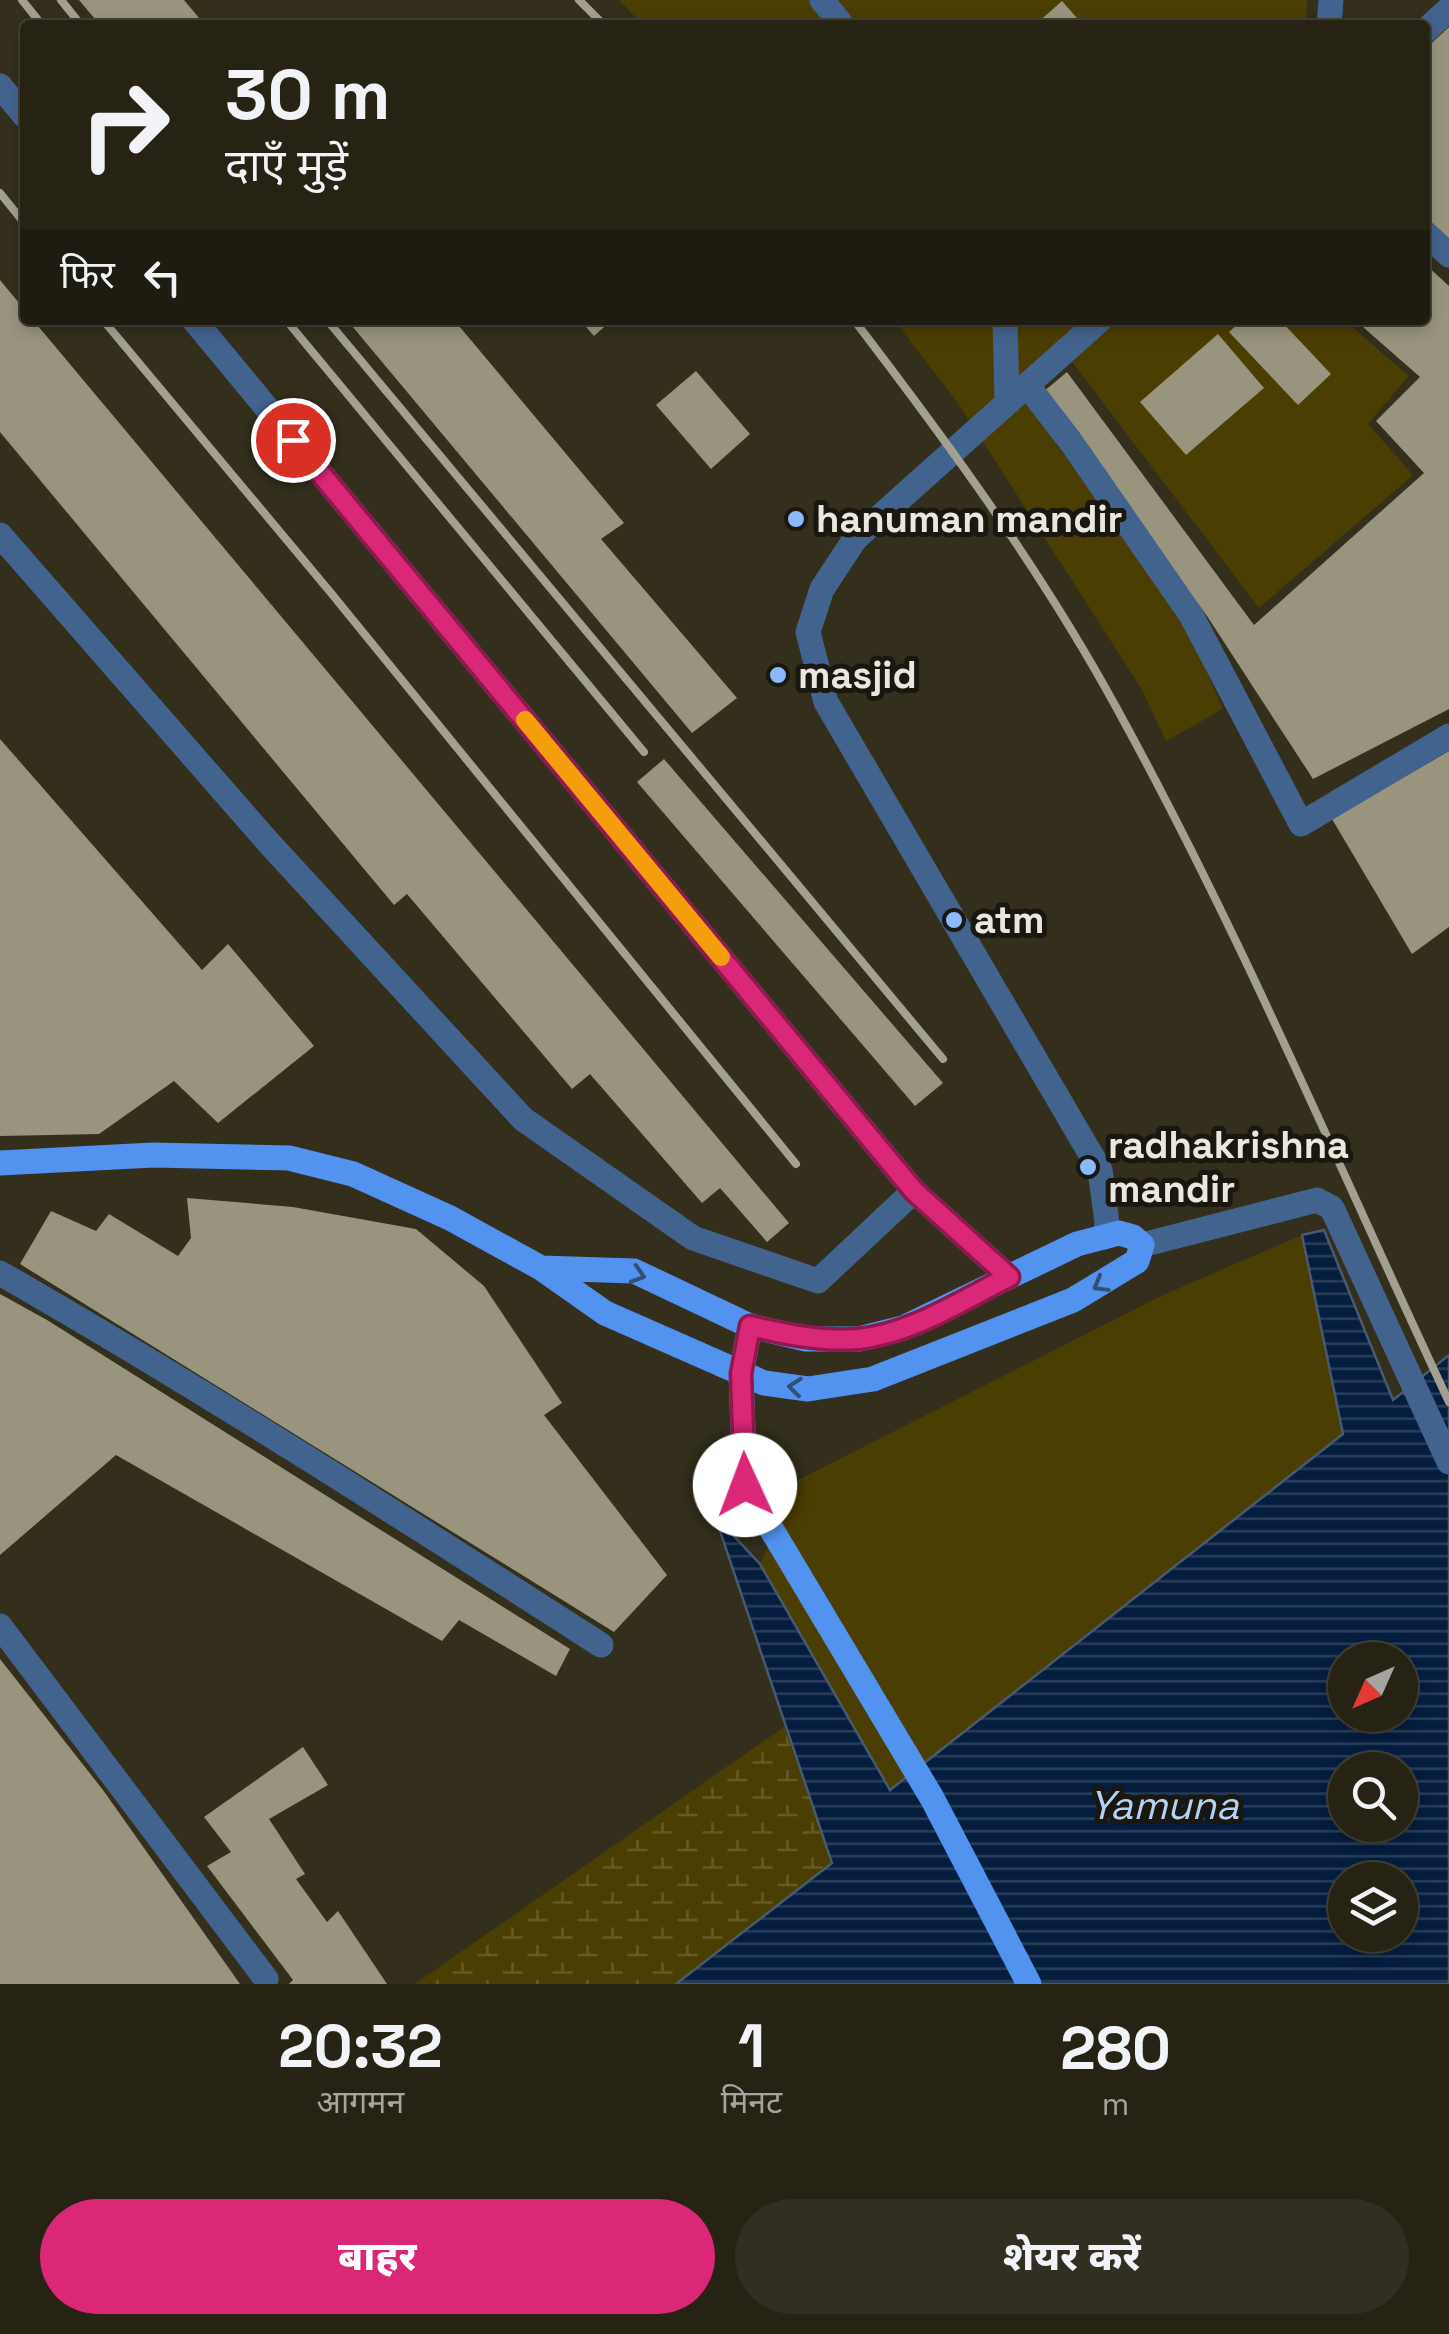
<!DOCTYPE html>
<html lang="hi">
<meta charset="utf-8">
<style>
:root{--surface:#262315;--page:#322f22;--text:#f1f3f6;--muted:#a4a4a0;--line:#424034;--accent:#db2777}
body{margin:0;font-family:"Space Grotesk","Noto Sans Devanagari",sans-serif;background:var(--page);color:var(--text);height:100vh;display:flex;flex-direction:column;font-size:38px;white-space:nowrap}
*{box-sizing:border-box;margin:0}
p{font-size:32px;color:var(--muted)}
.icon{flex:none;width:55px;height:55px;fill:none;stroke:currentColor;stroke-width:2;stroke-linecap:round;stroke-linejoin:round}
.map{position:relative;height:1984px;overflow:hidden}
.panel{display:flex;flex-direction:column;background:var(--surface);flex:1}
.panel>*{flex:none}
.top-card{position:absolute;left:20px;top:20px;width:1410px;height:305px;border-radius:10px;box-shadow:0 5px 15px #0003,0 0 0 2px var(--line);background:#262315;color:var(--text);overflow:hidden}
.needle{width:65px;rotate:225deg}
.fabs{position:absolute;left:1328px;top:1642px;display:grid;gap:20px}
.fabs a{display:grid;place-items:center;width:90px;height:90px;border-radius:50%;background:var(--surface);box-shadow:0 5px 15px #0003,0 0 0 2px var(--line);font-size:50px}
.pin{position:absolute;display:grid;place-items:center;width:85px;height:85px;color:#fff;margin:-42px;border:5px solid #fff;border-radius:50%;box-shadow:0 2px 10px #0007}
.me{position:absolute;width:110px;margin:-55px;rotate:358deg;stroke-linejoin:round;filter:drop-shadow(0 0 8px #0008)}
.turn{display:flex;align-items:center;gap:35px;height:210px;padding:0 40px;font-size:45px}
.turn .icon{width:130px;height:130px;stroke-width:2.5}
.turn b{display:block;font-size:70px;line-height:85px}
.then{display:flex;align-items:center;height:95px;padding:0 40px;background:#0003;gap:20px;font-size:38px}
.eta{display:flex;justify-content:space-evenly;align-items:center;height:170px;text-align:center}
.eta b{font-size:60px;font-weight:800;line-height:70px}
.cta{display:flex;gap:20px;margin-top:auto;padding:20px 40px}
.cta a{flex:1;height:115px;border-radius:60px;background:var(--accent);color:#fff;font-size:40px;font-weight:800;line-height:115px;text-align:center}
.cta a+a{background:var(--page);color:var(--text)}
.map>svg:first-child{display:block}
.green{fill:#4b3e02}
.wetland{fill:url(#wetland-marsh)}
.water{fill:url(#water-rules);stroke:#4a5a6e;stroke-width:2.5;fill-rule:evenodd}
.building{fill:#99947e}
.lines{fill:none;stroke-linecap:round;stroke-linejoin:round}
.minor{stroke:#43638f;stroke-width:25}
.major{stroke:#5293f0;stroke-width:25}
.rail{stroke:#a3a092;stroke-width:8}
.oneway{stroke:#334f74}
.route-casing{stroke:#8e194d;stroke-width:25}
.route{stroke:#db2777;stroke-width:18}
.slow{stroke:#f59e0b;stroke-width:18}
.poi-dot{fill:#8bbafc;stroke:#19170f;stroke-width:4}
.labels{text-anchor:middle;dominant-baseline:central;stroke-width:10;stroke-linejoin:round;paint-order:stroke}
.poi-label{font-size:38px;font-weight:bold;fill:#eae7dc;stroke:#19170f;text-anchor:start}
.water-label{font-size:40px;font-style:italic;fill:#b6d1f7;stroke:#19170f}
</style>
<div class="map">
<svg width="1449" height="1984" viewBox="0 0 1449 1984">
<defs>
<pattern id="wetland-marsh" width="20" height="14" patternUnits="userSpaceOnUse" patternTransform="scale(2.5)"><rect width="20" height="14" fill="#4b3e02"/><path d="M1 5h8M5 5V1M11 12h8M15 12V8" fill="none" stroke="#655a26"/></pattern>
<pattern id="water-rules" width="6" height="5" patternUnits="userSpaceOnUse" patternTransform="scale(2.5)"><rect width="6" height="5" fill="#051d3f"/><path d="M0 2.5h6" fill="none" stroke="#2a3e5a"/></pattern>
</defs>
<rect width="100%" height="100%" fill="#332f1c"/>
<g class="green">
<polygon points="619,0 1307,0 1306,25 643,25"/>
<polygon points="894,320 1344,320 1409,376 1368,424 1413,475 1259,608 1070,359 1025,401 1183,617 1223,709 1166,741 1141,688 958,403"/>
<polygon points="1302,1235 1344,1434 890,1791 760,1564 798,1480 1161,1296"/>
</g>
<polygon class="wetland" points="784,1727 832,1863 676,1984 415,1984"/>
<path class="water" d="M1324,1230L1393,1400L1449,1355V1984H676L832,1863L715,1516L760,1564L890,1790L1343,1434L1302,1235ZM1345,1660H1400V1715H1345ZM1345,1770H1400V1825H1345ZM1345,1880H1400V1935H1345Z"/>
<g class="building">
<polygon points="79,0 184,0 205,25 100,25"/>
<polygon points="1062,1 1083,25 1035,25"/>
<polygon points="1449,27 1449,242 1425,219 1425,49"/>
<polygon points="1425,264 1449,286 1449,709 1313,779 1207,616 1043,392 1067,372 1254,625 1424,473 1376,421 1420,377 1355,320 1425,320"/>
<polygon points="0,280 25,310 25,320 33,320 789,1223 767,1242 720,1188 702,1203 590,1074 572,1089 407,894 394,905 0,432"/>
<polygon points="347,320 454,320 624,523 601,539 737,698 692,733"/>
<polygon points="580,320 612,320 594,336"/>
<polygon points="1242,320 1280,320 1331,374 1298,405 1229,332"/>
<polygon points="1218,334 1264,388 1186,455 1140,402"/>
<polygon points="696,371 750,434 711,469 656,405"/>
<polygon points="0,739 202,970 228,944 314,1046 218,1123 174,1081 99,1134 0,1136"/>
<polygon points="1449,751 1449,927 1412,954 1332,819"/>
<polygon points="664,759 943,1083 915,1106 637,782"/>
<polygon points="187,1198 293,1207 416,1229 484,1286 562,1403 544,1415 667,1575 614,1632 20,1264 51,1211 96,1231 109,1214 178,1256 191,1238"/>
<polygon points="0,1294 47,1320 570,1649 556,1676 459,1620 442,1641 116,1455 0,1555"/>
<polygon points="0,1659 103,1790 240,1984 0,1984"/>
<polygon points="303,1747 328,1785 269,1819 305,1874 296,1879 327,1922 338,1911 387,1984 289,1984 293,1980 207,1866 231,1852 204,1817"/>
</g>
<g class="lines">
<g class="minor">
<polyline points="822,0 842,25"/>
<polyline points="1329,25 1331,0"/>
<polyline points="1425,31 1449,9"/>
<polyline points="0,86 25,116"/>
<polyline points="1425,233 1449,255"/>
<polyline points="194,320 914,1191"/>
<polyline points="1005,320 1007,403"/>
<polyline points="1100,320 855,539 822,589 808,632 826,702 1100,1170 1107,1223 1105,1237"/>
<polyline points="1027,385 1071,442 1191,615 1301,824 1449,736"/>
<polyline points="0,535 268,842 523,1119 693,1238 818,1281 914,1191 1009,1277"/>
<polyline points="1142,1245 1317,1200 1332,1208 1449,1462"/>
<path d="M0,1273C204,1390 403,1518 601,1645"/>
<polyline points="0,1626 266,1979"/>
</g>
<g class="major">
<polyline points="0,1163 153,1155 289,1158 353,1174 450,1218 541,1268 605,1313 764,1383 808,1389 873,1379 1073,1300 1137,1261 1142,1245 1133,1237 1119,1233 1077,1244 903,1328 859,1339 806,1339 750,1326 634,1271 541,1268"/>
<polyline points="750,1326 741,1374 745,1485 932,1798 1029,1984"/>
</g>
<g class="rail">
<polyline points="22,0 42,25"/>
<polyline points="61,0 81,25"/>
<polyline points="579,0 604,25"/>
<polyline points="0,193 25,224"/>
<polyline points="103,320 331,593 796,1164"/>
<polyline points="286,320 644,752"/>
<polyline points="327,320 943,1059"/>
<path d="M854,320C949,444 1041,570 1116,707C1240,932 1340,1170 1449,1402"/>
</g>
</g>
<defs><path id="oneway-chevron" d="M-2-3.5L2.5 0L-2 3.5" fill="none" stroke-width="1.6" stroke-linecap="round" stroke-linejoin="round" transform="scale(2.5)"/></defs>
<g class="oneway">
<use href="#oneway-chevron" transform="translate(638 1275) rotate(17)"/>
<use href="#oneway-chevron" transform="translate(1100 1285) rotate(150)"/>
<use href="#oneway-chevron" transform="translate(795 1387) rotate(-174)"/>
</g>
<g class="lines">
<defs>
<path id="route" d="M293,440L914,1191L1009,1277C962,1300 911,1334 858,1339C821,1342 785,1334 750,1326L741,1374L745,1485"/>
</defs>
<use href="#route" class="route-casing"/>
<use href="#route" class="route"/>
<polyline class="slow" points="525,720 721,957"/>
</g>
<g class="poi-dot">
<circle cx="796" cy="519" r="10"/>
<circle cx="778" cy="675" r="10"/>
<circle cx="954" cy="920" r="10"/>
<circle cx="1088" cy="1167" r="10"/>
</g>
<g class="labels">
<g class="poi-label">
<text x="816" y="519">hanuman mandir</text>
<text x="798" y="675">masjid</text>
<text x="974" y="920">atm</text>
<text x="1108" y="1145">radhakrishna<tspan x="1108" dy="44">mandir</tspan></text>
</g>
<g class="water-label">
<text x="1164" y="1805">Yamuna</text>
</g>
</g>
</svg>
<div class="fabs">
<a><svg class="needle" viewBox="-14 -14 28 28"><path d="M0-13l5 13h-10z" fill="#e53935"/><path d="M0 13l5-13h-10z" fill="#a4a4a0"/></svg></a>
<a><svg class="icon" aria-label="search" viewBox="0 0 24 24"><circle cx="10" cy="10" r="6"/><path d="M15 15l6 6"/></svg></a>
<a><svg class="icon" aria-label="layers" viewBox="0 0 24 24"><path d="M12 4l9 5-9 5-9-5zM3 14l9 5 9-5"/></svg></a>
</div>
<div class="pin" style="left:293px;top:440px;background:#d93025"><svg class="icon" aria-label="arrive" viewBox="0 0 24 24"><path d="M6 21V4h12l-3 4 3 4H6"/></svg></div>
<svg class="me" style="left:745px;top:1485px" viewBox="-20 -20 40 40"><circle r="19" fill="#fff"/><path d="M0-13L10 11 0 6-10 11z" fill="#db2777"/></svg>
<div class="top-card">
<div class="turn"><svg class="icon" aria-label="right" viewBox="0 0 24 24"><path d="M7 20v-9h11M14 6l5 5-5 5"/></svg><div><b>30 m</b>दाएँ मुड़ें</div></div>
<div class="then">फिर<svg class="icon" aria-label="left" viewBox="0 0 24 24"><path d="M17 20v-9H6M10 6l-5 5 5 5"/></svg></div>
</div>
</div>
<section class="panel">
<div class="eta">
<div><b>20:32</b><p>आगमन</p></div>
<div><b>1</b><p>मिनट</p></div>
<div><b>280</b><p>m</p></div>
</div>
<div class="cta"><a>बाहर</a><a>शेयर करें</a></div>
</section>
